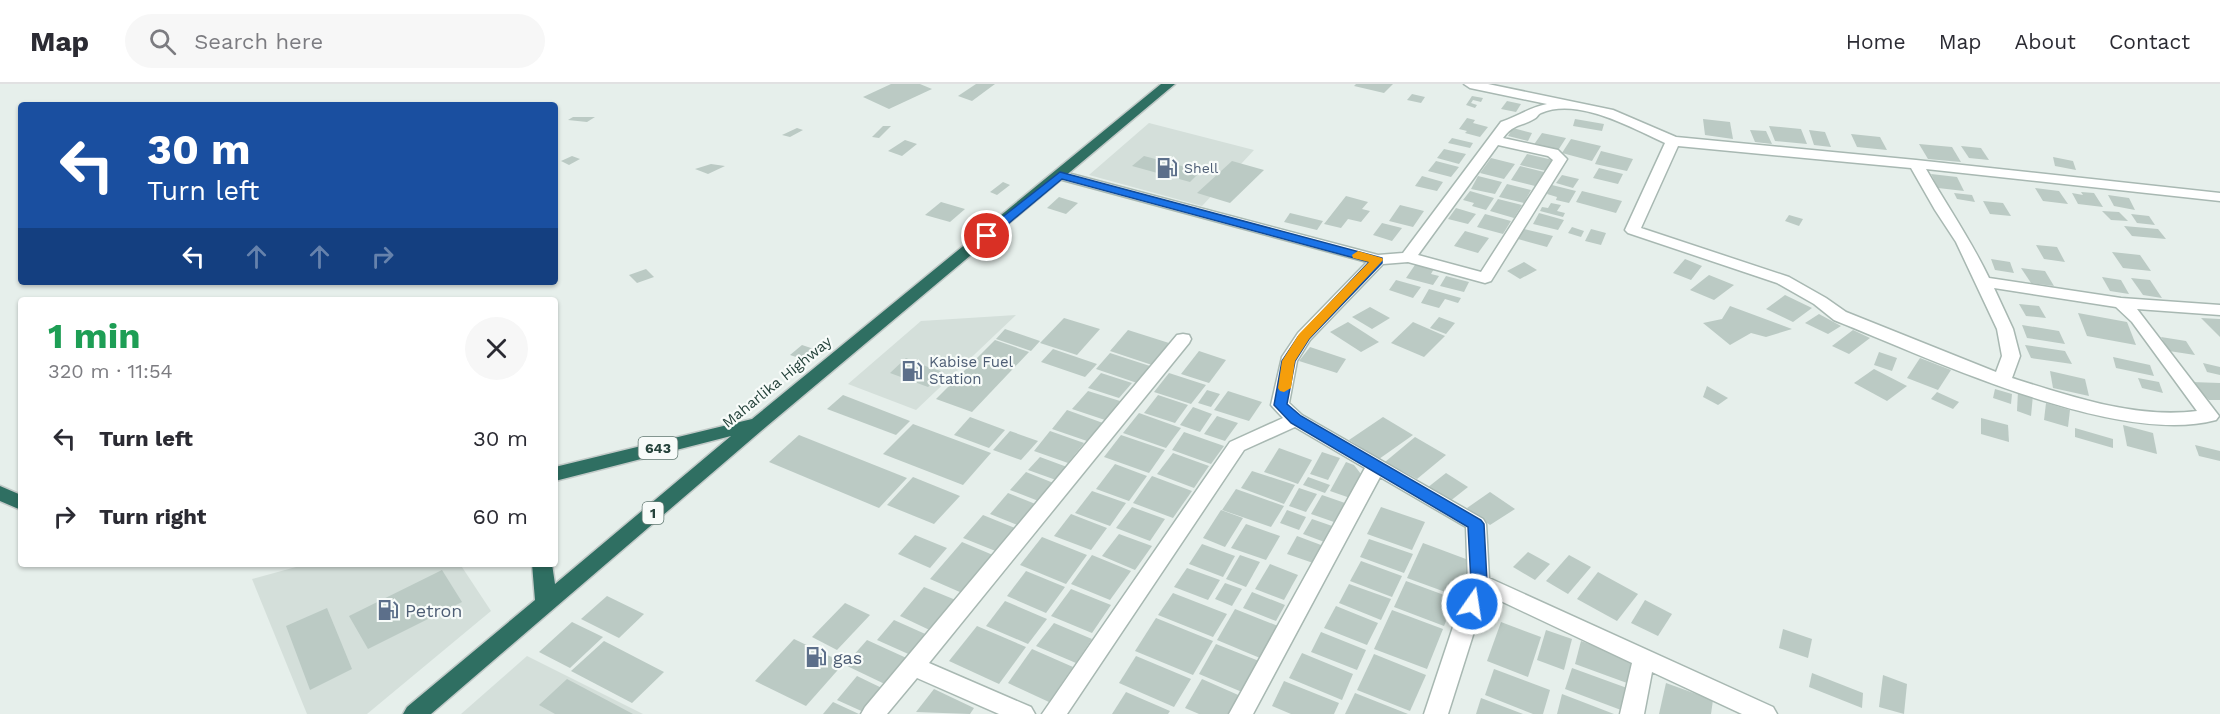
<!DOCTYPE html>
<meta charset="utf-8">
<style>
:root{--surface:#fff;--page:#f7f7f7;--text:#2b2b33;--muted:#7c7c81;--line:#e1e1e2}
body{margin:0;font-family:"Work Sans",sans-serif;background:var(--page);color:var(--text);height:100vh;display:flex;flex-direction:column;font-size:22px;white-space:nowrap}
*{box-sizing:border-box;margin:0}
p{font-size:20px;color:var(--muted)}
.icon{flex:none;width:33px;height:33px;fill:none;stroke:currentColor;stroke-width:2;stroke-linecap:round;stroke-linejoin:round}
.map{position:relative;flex:1;overflow:hidden}
.details{position:absolute;left:18px;top:213px;width:540px;height:270px;display:flex;flex-direction:column;background:var(--surface);border-radius:6px;box-shadow:0 2px 4px #0004}
.details>*{flex:none}
.banner{position:absolute;left:18px;top:18px;width:540px;height:183px;border-radius:6px;box-shadow:0 2px 4px #0004;background:#1a4fa0;color:#fff;overflow:hidden}
.pin{position:absolute;display:grid;place-items:center;width:51px;height:51px;color:#fff;margin:-26px;border:3px solid #fff;border-radius:50%;box-shadow:0 2px 6px #0007}
.me{position:absolute;width:66px;margin:-33px;rotate:13deg;stroke-linejoin:round;filter:drop-shadow(0 0 4px #0008)}
.turn{display:flex;align-items:center;gap:21px;height:126px;padding:0 30px;font-size:27px}
.turn .icon{width:78px;height:78px;stroke-width:2.5}
.turn b{display:block;font-size:42px;line-height:51px}
.lanes{display:flex;align-items:center;height:57px;padding:0 30px;background:#0003;justify-content:center;gap:30px;direction:ltr}
.lanes .off{opacity:.35}
.round{display:grid;place-items:center;flex:none;width:63px;height:63px;border-radius:32px;background:var(--page)}
.head{display:flex;align-items:center;justify-content:space-between;height:102px;padding:0 30px}
h1{font-size:36px;font-weight:700;line-height:45px;color:#1e9e55}
ul{padding:0;list-style:none}
li{display:flex;align-items:center;gap:18px;height:78px;padding:0 30px}
li div{flex:1}
li b{display:block;font-size:22px}
li em{font-style:normal}
header{display:flex;align-items:center;gap:36px;box-sizing:border-box;height:84px;padding:0 30px;background:var(--surface);border-bottom:2px solid var(--line)}
header strong{font-size:28px}
nav{display:flex;gap:33px;margin-inline-start:auto;font-size:21px}
.search{width:420px;height:54px;background:var(--page);display:flex;align-items:center;gap:15px;box-sizing:border-box;padding:0 21px;border-radius:33px;color:var(--muted);font-size:22px}
.map>svg:first-child{display:block}
.built{fill:#d4dfda}
.building{fill:#bbcac4}
.lines{fill:none;stroke-linecap:round;stroke-linejoin:round}
.minor-casing{stroke:#a8b8b2;stroke-width:3}
.highway-casing{stroke:#c2cac8;stroke-width:3}
.minor{fill:#fff;fill-rule:evenodd}
.highway{fill:#2f6f62;fill-rule:evenodd}
.route{fill:#1a73e8;stroke:#114b97;stroke-width:1.5}
.slow{fill:#f59e0b}
.labels{text-anchor:middle;dominant-baseline:central;stroke-width:4.5;stroke-linejoin:round;paint-order:stroke}
.far-service-label{font-size:14px;fill:#4e5e75;stroke:#f7fbf9;text-anchor:start}
.shield{fill:#f7fbf9;stroke:#637a73;stroke-width:1.5}
.shield-label{font-size:14px;font-weight:bold;fill:#24423a}
.service-label{font-size:15px;fill:#4e5e75;stroke:#f7fbf9;text-anchor:start}
.street-label{font-size:15px;fill:#24423a;stroke:#f7fbf9}
.near-service-label{font-size:18px;fill:#4e5e75;stroke:#f7fbf9;text-anchor:start}
</style>
<header>
<strong>Map</strong>
<div class="search"><svg class="icon" aria-label="search" viewBox="0 0 24 24"><circle cx="10" cy="10" r="6"/><path d="M15 15l6 6"/></svg>Search here</div>
<nav><a>Home</a><a>Map</a><a>About</a><a>Contact</a></nav>
</header>
<div class="map">
<svg width="2220" height="630" viewBox="0 0 2220 630">
<rect width="100%" height="100%" fill="#e6efeb"/>
<g class="built">
<polygon points="1149,39 1254,66 1202,122 1089,91"/>
<polygon points="1016,231 916,326 848,300 921,237"/>
<polygon points="307,480 460,480 491,527 367,630 307,630 252,495"/>
<polygon points="527,572 643,630 461,630"/>
</g>
<g class="building">
<polygon points="891,0 920,0 932,5 889,25 863,13"/>
<polygon points="976,0 995,0 972,17 958,12"/>
<polygon points="1356,0 1393,0 1384,9 1354,2"/>
<polygon points="1412,10 1425,13 1421,19 1407,16"/>
<polygon points="1472,12 1483,14 1481,18 1473,16 1471,19 1477,21 1475,24 1466,21"/>
<polygon points="1507,17 1521,20 1516,28 1501,25"/>
<polygon points="573,33 595,33 587,38 568,36"/>
<polygon points="1467,34 1475,36 1473,39 1488,43 1480,53 1465,49 1467,47 1459,45"/>
<polygon points="1575,35 1604,40 1602,47 1573,42"/>
<polygon points="1703,35 1730,38 1733,55 1705,51"/>
<polygon points="883,42 891,42 879,54 872,53"/>
<polygon points="1769,42 1801,45 1807,60 1775,57"/>
<polygon points="797,44 803,46 790,53 782,51"/>
<polygon points="1513,44 1532,49 1528,57 1508,52"/>
<polygon points="1750,46 1766,47 1772,60 1755,58"/>
<polygon points="1809,46 1825,48 1831,63 1814,61"/>
<polygon points="1542,49 1566,54 1557,68 1533,62"/>
<polygon points="1851,50 1880,53 1887,66 1857,63"/>
<polygon points="1452,54 1473,59 1470,64 1448,59"/>
<polygon points="1571,55 1601,62 1592,77 1562,69"/>
<polygon points="905,56 917,60 902,72 888,67"/>
<polygon points="1919,60 1952,63 1961,78 1928,75"/>
<polygon points="1961,62 1981,64 1989,76 1969,74"/>
<polygon points="1444,65 1466,70 1459,80 1437,74"/>
<polygon points="1601,67 1633,75 1627,87 1595,80"/>
<polygon points="1527,70 1553,76 1546,87 1520,81"/>
<polygon points="572,72 580,75 569,81 561,77"/>
<polygon points="1144,72 1201,87 1190,98 1132,82"/>
<polygon points="2053,73 2073,77 2076,86 2055,82"/>
<polygon points="1491,74 1515,80 1504,95 1480,89"/>
<polygon points="1232,77 1264,86 1230,119 1197,109"/>
<polygon points="1436,77 1459,83 1451,93 1428,87"/>
<polygon points="711,80 725,82 708,90 695,85"/>
<polygon points="1520,82 1544,88 1535,102 1511,96"/>
<polygon points="1599,84 1623,90 1618,100 1593,94"/>
<polygon points="1931,90 1957,93 1964,107 1938,104"/>
<polygon points="1562,91 1579,95 1573,104 1556,99"/>
<polygon points="1422,92 1443,98 1437,107 1415,102"/>
<polygon points="1478,92 1502,98 1495,110 1471,105"/>
<polygon points="1003,98 1010,101 997,111 990,108"/>
<polygon points="1507,100 1531,106 1524,119 1499,113"/>
<polygon points="1552,101 1576,107 1569,119 1556,116 1557,113 1547,110"/>
<polygon points="2035,104 2059,107 2068,120 2043,117"/>
<polygon points="1470,107 1494,114 1486,126 1472,122 1474,119 1463,116"/>
<polygon points="1582,107 1622,117 1616,129 1576,118"/>
<polygon points="2081,108 2094,109 2103,123 2078,120 2072,109 2083,111"/>
<polygon points="1954,109 1972,111 1975,118 1957,115"/>
<polygon points="2108,111 2129,114 2135,126 2114,122"/>
<polygon points="1346,112 1368,118 1362,125 1370,127 1361,138 1348,135 1341,144 1324,140"/>
<polygon points="1059,113 1078,119 1066,130 1047,124"/>
<polygon points="1498,115 1522,121 1514,134 1490,127"/>
<polygon points="1983,117 2003,119 2011,132 1990,130"/>
<polygon points="941,118 965,125 950,138 925,131"/>
<polygon points="1551,119 1561,121 1557,127 1565,129 1563,133 1540,127 1542,123 1548,124"/>
<polygon points="1400,121 1424,127 1413,143 1389,137"/>
<polygon points="1456,124 1476,130 1468,140 1448,135"/>
<polygon points="2102,127 2119,128 2128,137 2111,136"/>
<polygon points="1290,129 1323,137 1317,146 1284,138"/>
<polygon points="1539,129 1564,136 1558,146 1533,140"/>
<polygon points="1485,130 1511,137 1503,150 1477,143"/>
<polygon points="2131,130 2149,132 2155,141 2137,139"/>
<polygon points="1789,131 1803,135 1799,142 1785,137"/>
<polygon points="1382,139 1402,144 1392,157 1373,151"/>
<polygon points="2124,142 2158,145 2166,155 2132,152"/>
<polygon points="1572,143 1584,147 1581,153 1568,149"/>
<polygon points="1524,145 1553,152 1547,163 1518,155"/>
<polygon points="1591,145 1606,149 1601,161 1585,157"/>
<polygon points="1465,147 1489,154 1478,169 1454,162"/>
<polygon points="2036,161 2057,163 2065,178 2044,175"/>
<polygon points="2112,168 2140,171 2151,187 2123,184"/>
<polygon points="1685,175 1702,182 1691,196 1673,189"/>
<polygon points="1991,175 2010,178 2014,189 1995,186"/>
<polygon points="1417,178 1435,183 1431,190 1439,192 1433,201 1406,194"/>
<polygon points="1524,178 1537,186 1520,195 1507,187"/>
<polygon points="2021,184 2045,187 2054,202 2031,199"/>
<polygon points="646,185 654,193 637,199 629,191"/>
<polygon points="1709,191 1734,201 1714,216 1690,206"/>
<polygon points="1446,192 1469,198 1464,208 1440,202"/>
<polygon points="2102,193 2121,196 2129,210 2110,207"/>
<polygon points="2131,194 2150,196 2162,214 2143,211"/>
<polygon points="1396,196 1421,203 1413,214 1389,206"/>
<polygon points="1429,205 1461,214 1458,219 1445,215 1439,224 1421,219"/>
<polygon points="1785,211 1812,224 1793,238 1766,225"/>
<polygon points="2019,220 2039,222 2046,234 2026,232"/>
<polygon points="1730,222 1792,245 1766,253 1751,249 1730,261 1703,239 1722,235"/>
<polygon points="1370,223 1390,234 1372,245 1352,233"/>
<polygon points="2078,229 2127,238 2136,261 2087,252"/>
<polygon points="1819,230 1841,242 1828,250 1805,239"/>
<polygon points="1439,233 1455,239 1446,250 1430,244"/>
<polygon points="1064,234 1100,245 1077,271 1040,259"/>
<polygon points="2201,234 2220,235 2220,253"/>
<polygon points="1348,238 1379,258 1361,268 1330,248"/>
<polygon points="1413,238 1445,252 1424,273 1391,259"/>
<polygon points="2022,241 2059,247 2065,260 2027,254"/>
<polygon points="1005,245 1040,257 1031,267 996,255"/>
<polygon points="1128,246 1169,259 1152,281 1110,267"/>
<polygon points="1853,246 1870,254 1849,270 1832,262"/>
<polygon points="2161,253 2186,257 2195,271 2169,267"/>
<polygon points="995,256 1029,268 972,328 936,315"/>
<polygon points="802,261 814,265 802,275 790,271"/>
<polygon points="2025,261 2065,267 2072,280 2031,274"/>
<polygon points="1310,263 1346,275 1337,289 1299,277"/>
<polygon points="1053,265 1097,280 1085,293 1041,278"/>
<polygon points="1199,267 1226,276 1209,299 1181,290"/>
<polygon points="1879,268 1897,274 1892,287 1874,281"/>
<polygon points="1110,269 1153,283 1140,300 1096,285"/>
<polygon points="2113,273 2150,281 2154,292 2116,284"/>
<polygon points="906,274 928,283 944,288 928,303 890,289"/>
<polygon points="1920,274 1951,286 1938,306 1907,294"/>
<polygon points="2203,279 2220,283 2220,291 2207,288"/>
<polygon points="1874,285 1907,302 1887,317 1854,299"/>
<polygon points="2050,287 2085,295 2089,312 2053,304"/>
<polygon points="1101,289 1132,299 1119,314 1088,304"/>
<polygon points="1169,289 1206,301 1191,320 1154,308"/>
<polygon points="2138,294 2159,298 2163,309 2142,304"/>
<polygon points="2191,298 2220,299 2220,316 2209,316"/>
<polygon points="1707,302 1728,314 1718,321 1703,313"/>
<polygon points="1995,305 2012,310 2011,320 1993,314"/>
<polygon points="1207,306 1220,310 1211,323 1198,319"/>
<polygon points="1088,307 1120,317 1105,336 1072,325"/>
<polygon points="1228,307 1262,318 1249,337 1214,326"/>
<polygon points="2018,307 2033,311 2031,332 2017,327"/>
<polygon points="1937,308 1959,318 1953,325 1931,315"/>
<polygon points="843,311 910,337 896,351 827,325"/>
<polygon points="1158,311 1188,321 1175,339 1144,329"/>
<polygon points="2046,319 2070,326 2068,343 2044,336"/>
<polygon points="1193,323 1212,330 1200,348 1180,341"/>
<polygon points="1067,326 1103,339 1087,357 1052,345"/>
<polygon points="1139,329 1181,344 1166,364 1123,349"/>
<polygon points="1217,332 1238,339 1225,357 1204,350"/>
<polygon points="970,333 1005,346 989,364 954,351"/>
<polygon points="1383,333 1413,351 1379,375 1349,356"/>
<polygon points="1981,334 2008,341 2009,358 1981,350"/>
<polygon points="913,340 991,369 963,401 883,370"/>
<polygon points="2123,341 2153,349 2157,370 2127,362"/>
<polygon points="2075,344 2113,355 2113,364 2075,353"/>
<polygon points="1010,347 1038,357 1021,376 993,366"/>
<polygon points="1050,347 1084,359 1068,379 1034,367"/>
<polygon points="1184,348 1224,362 1211,380 1172,366"/>
<polygon points="799,351 907,394 879,424 769,378"/>
<polygon points="1121,351 1165,366 1149,389 1104,373"/>
<polygon points="1415,353 1446,371 1417,395 1385,378"/>
<polygon points="2195,361 2220,367 2220,377 2199,372"/>
<polygon points="1279,364 1312,376 1298,400 1264,388"/>
<polygon points="1322,368 1340,374 1328,396 1310,390"/>
<polygon points="1173,369 1209,382 1194,404 1157,390"/>
<polygon points="1040,373 1067,383 1056,396 1028,386"/>
<polygon points="1346,378 1354,381 1364,394 1353,415 1330,407"/>
<polygon points="1115,380 1147,392 1129,417 1096,405"/>
<polygon points="1252,387 1295,401 1284,420 1241,404"/>
<polygon points="1026,388 1056,400 1041,418 1010,406"/>
<polygon points="1446,389 1468,403 1449,418 1427,404"/>
<polygon points="1152,392 1192,407 1173,434 1133,419"/>
<polygon points="913,393 960,412 934,440 887,421"/>
<polygon points="1308,393 1330,401 1325,409 1303,401"/>
<polygon points="1299,404 1317,410 1306,428 1289,422"/>
<polygon points="1236,405 1284,422 1271,443 1222,426"/>
<polygon points="1092,407 1126,419 1110,442 1075,429"/>
<polygon points="1490,408 1515,425 1490,441 1467,424"/>
<polygon points="1008,409 1043,423 1025,444 990,430"/>
<polygon points="1322,411 1345,419 1334,438 1311,430"/>
<polygon points="1132,423 1165,435 1150,457 1116,444"/>
<polygon points="1381,423 1425,438 1412,466 1367,450"/>
<polygon points="1221,426 1243,434 1225,463 1203,454"/>
<polygon points="1287,426 1306,433 1299,446 1280,439"/>
<polygon points="1071,430 1107,444 1091,466 1054,452"/>
<polygon points="983,431 1022,447 1003,470 963,454"/>
<polygon points="1312,435 1335,443 1327,459 1303,450"/>
<polygon points="1246,440 1280,452 1266,476 1231,464"/>
<polygon points="1119,450 1152,462 1135,486 1102,472"/>
<polygon points="915,451 947,464 930,484 898,470"/>
<polygon points="1297,452 1329,464 1319,481 1287,470"/>
<polygon points="1042,453 1087,471 1066,500 1020,481"/>
<polygon points="1369,455 1413,470 1404,489 1360,473"/>
<polygon points="962,458 1000,474 969,512 930,495"/>
<polygon points="1423,459 1474,478 1459,513 1407,494"/>
<polygon points="1202,460 1235,472 1223,493 1189,480"/>
<polygon points="1528,468 1550,480 1535,496 1513,483"/>
<polygon points="1092,471 1131,487 1110,516 1071,500"/>
<polygon points="1240,471 1260,478 1246,503 1226,495"/>
<polygon points="1569,471 1591,483 1568,510 1546,497"/>
<polygon points="1361,477 1402,492 1392,513 1350,497"/>
<polygon points="1270,480 1298,491 1284,516 1255,505"/>
<polygon points="1187,484 1220,496 1208,516 1174,503"/>
<polygon points="442,486 462,518 368,565 349,532"/>
<polygon points="1026,487 1065,503 1046,529 1007,512"/>
<polygon points="1598,488 1638,510 1617,537 1577,515"/>
<polygon points="1406,497 1455,515 1444,542 1394,523"/>
<polygon points="1225,499 1242,505 1232,522 1215,515"/>
<polygon points="1349,500 1391,515 1381,536 1339,519"/>
<polygon points="924,503 963,519 938,550 900,532"/>
<polygon points="1071,505 1111,521 1092,549 1051,532"/>
<polygon points="1252,508 1285,521 1276,537 1243,524"/>
<polygon points="1173,509 1227,530 1213,553 1158,531"/>
<polygon points="607,512 644,530 619,554 581,535"/>
<polygon points="1645,516 1672,530 1658,552 1631,539"/>
<polygon points="1005,517 1047,535 1028,560 986,542"/>
<polygon points="845,519 870,531 837,566 812,553"/>
<polygon points="1336,522 1378,539 1367,561 1324,544"/>
<polygon points="327,524 352,585 310,606 286,542"/>
<polygon points="1235,525 1278,542 1260,574 1217,556"/>
<polygon points="1392,526 1443,545 1427,585 1374,565"/>
<polygon points="1156,534 1213,557 1193,591 1135,567"/>
<polygon points="894,536 932,553 915,573 877,556"/>
<polygon points="572,538 603,553 570,584 539,568"/>
<polygon points="1501,538 1541,553 1528,593 1487,577"/>
<polygon points="1054,539 1092,555 1076,579 1036,562"/>
<polygon points="977,542 1026,563 999,600 949,577"/>
<polygon points="1783,545 1812,555 1808,574 1779,564"/>
<polygon points="1546,546 1572,555 1564,586 1537,576"/>
<polygon points="1321,548 1366,566 1357,586 1311,568"/>
<polygon points="794,555 844,579 806,622 755,597"/>
<polygon points="867,556 913,577 891,603 845,581"/>
<polygon points="604,557 664,588 632,619 571,587"/>
<polygon points="1581,557 1632,575 1627,599 1575,580"/>
<polygon points="1216,560 1259,577 1242,608 1199,590"/>
<polygon points="1032,565 1073,583 1049,618 1008,599"/>
<polygon points="1302,569 1353,590 1342,616 1289,594"/>
<polygon points="1374,570 1426,591 1410,627 1357,606"/>
<polygon points="1136,572 1191,595 1174,623 1119,599"/>
<polygon points="1572,584 1627,604 1621,626 1565,605"/>
<polygon points="1494,585 1550,606 1543,630 1533,630 1485,611"/>
<polygon points="1812,589 1863,609 1862,624 1809,603"/>
<polygon points="1883,591 1907,600 1904,630 1879,623"/>
<polygon points="857,592 888,607 868,630 837,616"/>
<polygon points="567,595 633,630 555,630 539,621"/>
<polygon points="1202,595 1245,614 1237,630 1199,630 1185,624"/>
<polygon points="1284,597 1339,619 1334,630 1291,630 1272,622"/>
<polygon points="1666,599 1713,616 1711,630 1659,630"/>
<polygon points="934,605 974,624 970,630 916,628"/>
<polygon points="1126,608 1170,627 1168,630 1112,630"/>
<polygon points="1355,609 1408,630 1345,630"/>
<polygon points="1562,610 1614,630 1557,630"/>
<polygon points="1481,614 1523,630 1476,630"/>
<polygon points="833,618 859,630 823,630"/>
</g>
<g class="lines">
<defs>
<g id="minor">
<path d="M1464,0H1488L1613,26L1676,53L1916,76L2220,109V117L1926,85C1947,122 1971,156 1989,194L2121,214L2220,221V231L2137,225L2219,332L2216,336C2117,363 1929,274 1834,236L1814,220L1777,199L1628,149L1625,146L1665,59C1632,44 1578,13 1541,29C1537,31 1538,33 1534,35C1521,43 1514,39 1503,54L1558,66L1567,75L1491,197L1485,199L1408,178L1383,180L1310,256L1297,277L1289,319L1302,331L1483,435L1486,440L1489,494L1773,623L1777,630H1742L1652,588L1644,630H1620L1632,579L1486,510L1448,630H1424L1468,498L1466,443L1380,393L1253,630H1229L1365,384L1295,343L1244,366L1067,630H1042L1230,358L1283,334L1271,321L1282,273L1298,249L1367,178L1055,94L1053,91L1060,87L1378,171L1403,169L1501,38C1518,32 1531,23 1547,20L1470,4ZM1498,61L1548,72L1553,76L1481,188L1418,171ZM1678,62L1911,84L1935,126L1956,158L1997,245L2002,272L1996,288L1846,228L1826,214L1789,193L1641,144ZM1994,204L2116,223L2132,238L2197,327C2135,335 2070,312 2012,294L2020,272L2013,245Z"/>
<polygon points="1183,250 1189,251 1191,255 1189,259 929,579 1031,623 1035,630 999,630 917,594 887,630 861,630 865,623 1177,251"/>
</g>
<g id="highway">
<polygon points="1161,0 1175,0 767,342 431,630 403,630 407,623 535,516 532,480 552,480 555,500 731,352 555,397 555,383 752,335"/>
<polygon points="0,402 21,411 21,426 0,417"/>
</g>
</defs>
<use href="#minor" class="minor-casing"/>
<use href="#highway" class="highway-casing"/>
<use href="#minor" class="minor"/>
<use href="#highway" class="highway"/>
</g>
<polygon class="route" points="1060,88 1382,174 1382,179 1309,255 1295,277 1287,320 1301,332 1481,436 1484,440 1487,498 1478,524 1472,526 1466,524 1464,520 1471,498 1468,443 1291,339 1274,321 1282,277 1298,253 1369,178 1062,95 991,154 982,154 982,149"/>
<polygon class="slow" points="1358,167 1382,174 1383,176 1309,255 1295,277 1291,304 1284,308 1280,307 1278,304 1282,277 1299,250 1369,178 1353,174 1352,171"/>
<defs>
<symbol id="fuel-bare" viewBox="-9 -9 18 18"><path d="M-5.5-6h7V0h2V4h1.3V-2.5L3-4.5l.8-.8L6-3V5H2.5V1h-1V6h-7ZM-4.2-4.7v3.2H.2V-4.7Z" fill="#5c6f8a" stroke="#f7fbf9" stroke-width="2.5" paint-order="stroke"/></symbol>
</defs>
<g fill-rule="evenodd">
<use href="#fuel-bare" x="1152" y="69" width="30" height="30"/>
<use href="#fuel-bare" x="897" y="272" width="30" height="30"/>
<use href="#fuel-bare" x="373" y="511" width="30" height="30"/>
<use href="#fuel-bare" x="801" y="558" width="30" height="30"/>
</g>
<g class="labels">
<g class="far-service-label">
<text x="1184" y="84">Shell</text>
</g>
<g class="shield">
<rect x="638.5" y="353" width="39" height="22" rx="4.5"/>
<rect x="642.5" y="418" width="21" height="22" rx="4.5"/>
</g>
<g class="shield-label">
<text x="658" y="364">643</text>
<text x="653" y="429">1</text>
</g>
<g class="service-label">
<text x="929" y="278">Kabise Fuel<tspan x="929" dy="17">Station</tspan></text>
</g>
<g class="street-label">
<text transform="translate(777 298) rotate(-39)">Maharlika Highway</text>
</g>
<g class="near-service-label">
<text x="405" y="526">Petron</text>
<text x="833" y="573">gas</text>
</g>
</g>
</svg>
<div class="pin" style="left:987px;top:152px;background:#d93025"><svg class="icon" aria-label="arrive" viewBox="0 0 24 24"><path d="M6 21V4h12l-3 4 3 4H6"/></svg></div>
<svg class="me" style="left:1472px;top:520px" viewBox="-20 -20 40 40"><circle r="17" fill="#1a73e8" stroke="#fff" stroke-width="3"/><path d="M0-11L8 9 0 5-8 9z" fill="#fff"/></svg>
<div class="banner">
<div class="turn"><svg class="icon" aria-label="left" viewBox="0 0 24 24"><path d="M17 20v-9H6M10 6l-5 5 5 5"/></svg><div><b>30 m</b>Turn left</div></div>
<div class="lanes"><svg class="icon" aria-label="left" viewBox="0 0 24 24"><path d="M17 20v-9H6M10 6l-5 5 5 5"/></svg><svg class="icon off" aria-label="ahead" viewBox="0 0 24 24"><path d="M12 20V5M6 11l6-6 6 6"/></svg><svg class="icon off" aria-label="ahead" viewBox="0 0 24 24"><path d="M12 20V5M6 11l6-6 6 6"/></svg><svg class="icon off" aria-label="right" viewBox="0 0 24 24"><path d="M7 20v-9h11M14 6l5 5-5 5"/></svg></div>
</div>
<section class="details">
<div class="head"><div><h1>1 min</h1><p>320 m · 11:54</p></div><a class="round"><svg class="icon" aria-label="close" viewBox="0 0 24 24"><path d="M6 6l12 12M18 6L6 18"/></svg></a></div>
<ul>
<li><svg class="icon" aria-label="left" viewBox="0 0 24 24"><path d="M17 20v-9H6M10 6l-5 5 5 5"/></svg><div><b>Turn left</b></div><em>30 m</em></li>
<li><svg class="icon" aria-label="right" viewBox="0 0 24 24"><path d="M7 20v-9h11M14 6l5 5-5 5"/></svg><div><b>Turn right</b></div><em>60 m</em></li>
</ul>
</section>
</div>
